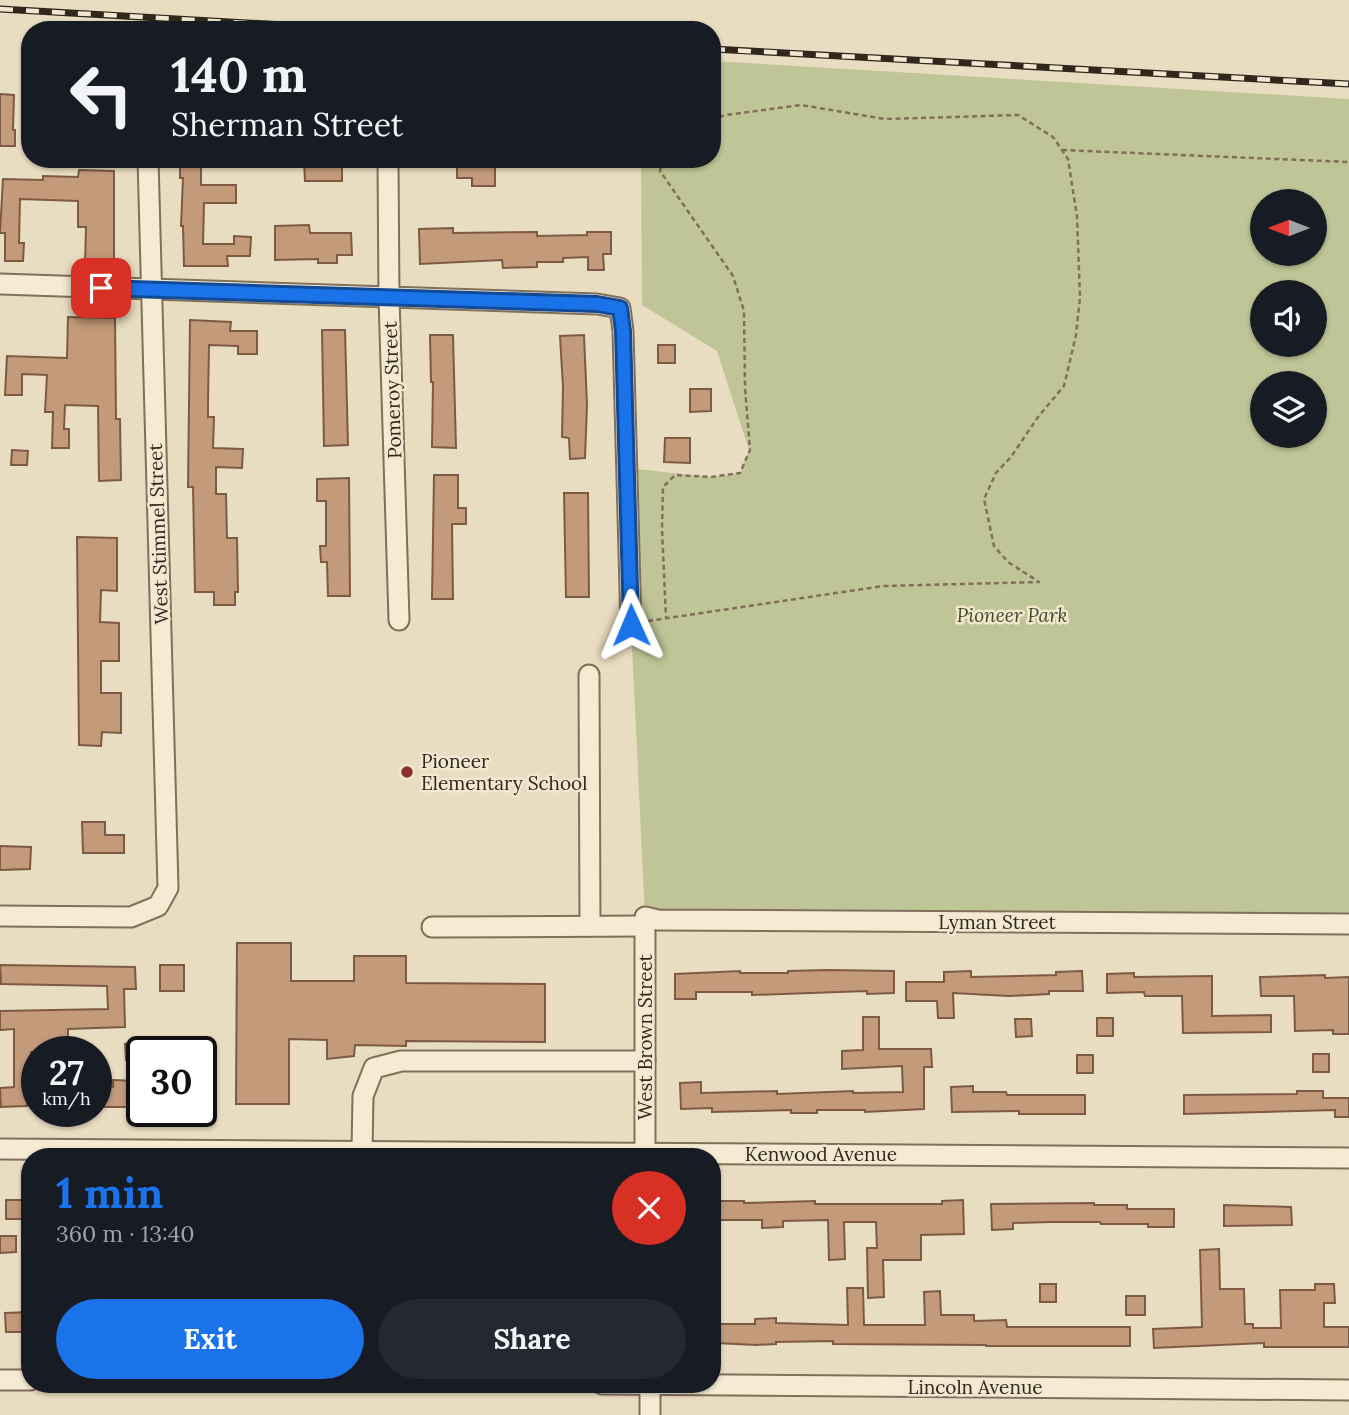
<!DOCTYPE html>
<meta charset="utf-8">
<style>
:root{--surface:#171b24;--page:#242831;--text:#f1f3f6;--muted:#9ea1a6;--accent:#1a73e8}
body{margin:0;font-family:Lora,serif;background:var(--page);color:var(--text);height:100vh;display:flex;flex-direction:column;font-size:26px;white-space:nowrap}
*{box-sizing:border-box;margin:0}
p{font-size:23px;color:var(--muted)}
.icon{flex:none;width:38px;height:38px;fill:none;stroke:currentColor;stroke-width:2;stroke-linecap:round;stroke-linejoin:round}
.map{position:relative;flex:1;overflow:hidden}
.sheet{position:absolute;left:21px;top:1148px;width:700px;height:245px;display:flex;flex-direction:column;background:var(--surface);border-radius:28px;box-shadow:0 2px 5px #0004}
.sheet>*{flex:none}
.banner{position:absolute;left:21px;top:21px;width:700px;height:147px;border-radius:28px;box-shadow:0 2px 5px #0004;background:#171b24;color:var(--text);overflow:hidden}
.needle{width:46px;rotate:270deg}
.fabs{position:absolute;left:1250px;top:189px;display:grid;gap:14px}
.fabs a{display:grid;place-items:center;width:77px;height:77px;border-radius:50%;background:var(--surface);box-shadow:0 2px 5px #0004;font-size:35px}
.speed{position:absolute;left:21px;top:1036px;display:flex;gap:14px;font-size:35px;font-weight:700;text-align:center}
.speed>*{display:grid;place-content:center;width:91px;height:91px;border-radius:50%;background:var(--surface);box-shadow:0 2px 5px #0004;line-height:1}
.speed small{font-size:18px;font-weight:400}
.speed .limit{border:4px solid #111;border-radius:10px;background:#fff;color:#111}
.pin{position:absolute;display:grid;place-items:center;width:60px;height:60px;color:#fff;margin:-30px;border-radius:14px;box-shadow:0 4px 10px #0006}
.me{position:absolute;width:77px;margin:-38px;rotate:359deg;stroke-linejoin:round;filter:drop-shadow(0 0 5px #0008)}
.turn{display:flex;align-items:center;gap:24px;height:147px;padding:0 35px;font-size:32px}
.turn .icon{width:91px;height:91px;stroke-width:2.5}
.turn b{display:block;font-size:49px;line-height:60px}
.round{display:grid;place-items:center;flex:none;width:74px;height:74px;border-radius:37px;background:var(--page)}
.headline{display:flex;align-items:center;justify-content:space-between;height:119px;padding:0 35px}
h1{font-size:42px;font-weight:700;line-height:52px;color:var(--accent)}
.button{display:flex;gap:14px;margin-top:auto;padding:14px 35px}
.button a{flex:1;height:80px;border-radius:42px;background:var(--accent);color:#fff;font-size:28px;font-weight:700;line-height:80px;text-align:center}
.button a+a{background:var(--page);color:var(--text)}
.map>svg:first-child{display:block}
.green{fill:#bfc596;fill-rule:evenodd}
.building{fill:#c39a7a;stroke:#7d5a43;stroke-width:2}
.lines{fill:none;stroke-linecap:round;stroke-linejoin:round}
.minor-casing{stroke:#806f5a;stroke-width:23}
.path{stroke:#806f5a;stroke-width:2.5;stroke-dasharray:5 3.5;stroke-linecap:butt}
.minor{stroke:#f5ebd3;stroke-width:19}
.rail-casing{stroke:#31271d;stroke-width:7}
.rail{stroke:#f1e8cf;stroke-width:4.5;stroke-dasharray:13;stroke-linecap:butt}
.route-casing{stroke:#114b97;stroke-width:18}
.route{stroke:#1a73e8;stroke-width:12}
.poi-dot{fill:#893130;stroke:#f1e8cf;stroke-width:2.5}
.labels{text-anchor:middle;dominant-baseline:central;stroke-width:5;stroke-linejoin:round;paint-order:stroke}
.street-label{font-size:19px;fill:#31271d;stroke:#f1e8cf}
.park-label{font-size:19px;font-style:italic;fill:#424c26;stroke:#f1e8cf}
.poi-label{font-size:19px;fill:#31271d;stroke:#f1e8cf;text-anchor:start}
</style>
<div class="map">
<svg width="1349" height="1415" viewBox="0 0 1349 1415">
<rect width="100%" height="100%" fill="#e9ddc1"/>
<path class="green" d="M712,61L1349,99V924L645,917L631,625L627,468L710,477L740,473L749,450L717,351L642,305L641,159H712ZM1262,201H1314V254H1262ZM1262,292H1314V345H1262ZM1262,383H1314V436H1262Z"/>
<g class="building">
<polygon points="0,94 14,95 13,130 15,130 15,146 0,146"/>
<polygon points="180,159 201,159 201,185 236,185 236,203 204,203 203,244 234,244 234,236 251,237 250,256 227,256 228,266 184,266 183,226 181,226 183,178 180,178"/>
<polygon points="304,159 326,159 327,164 342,164 342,181 305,181"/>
<polygon points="457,161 495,162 495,186 472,186 472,178 457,178"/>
<polygon points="79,170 114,171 114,265 85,264 86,227 78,227 78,201 20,199 19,243 24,243 23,261 5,261 5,233 0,233 3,179 43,180 43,176 78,177"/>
<polygon points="309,225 310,233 351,233 352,255 337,255 337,263 318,263 318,259 275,260 275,226"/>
<polygon points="453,228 453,233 537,232 537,236 587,235 587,232 611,232 611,254 603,254 604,270 588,270 588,257 563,258 563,262 537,262 537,267 503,268 502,260 420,264 419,229"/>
<polygon points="68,317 115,318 116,419 120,419 121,480 99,481 98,406 65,405 64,429 69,429 69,448 52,448 53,412 45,412 47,375 22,374 22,395 5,395 7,356 67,358"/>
<polygon points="190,320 231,322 230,331 257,331 257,354 238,354 238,346 209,345 208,403 208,417 214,417 213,448 243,449 242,468 216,467 216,494 226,494 227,538 237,538 238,592 235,592 235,605 214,605 214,592 195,592 193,487 188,487"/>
<polygon points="322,330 345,330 348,445 324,446"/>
<polygon points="430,335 453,335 456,448 432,447 433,382 431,382"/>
<polygon points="584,335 587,405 585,458 570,459 569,438 562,437 563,387 560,336"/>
<rect x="658" y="345" width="17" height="18"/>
<polygon points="690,389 711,389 711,411 690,412"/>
<polygon points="665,438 690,438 690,463 664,462"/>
<polygon points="12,450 28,451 27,465 11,465"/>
<polygon points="434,475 458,475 458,508 466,508 466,524 452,524 453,599 432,599"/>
<polygon points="349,478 350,596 328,596 327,562 321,562 320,546 326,546 326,501 317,501 317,479"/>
<polygon points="564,493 588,493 589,597 566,597"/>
<polygon points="77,537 117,538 117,591 101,590 100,622 119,623 119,661 101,661 101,693 121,693 121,733 102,732 101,746 79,745"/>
<polygon points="82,822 105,822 105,835 124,835 124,853 83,853"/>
<polygon points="0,846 31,847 30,869 0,870"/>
<polygon points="237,943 291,943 291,981 354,981 354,956 406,956 406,983 545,984 545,1042 406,1041 406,1046 355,1045 354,1056 327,1059 327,1040 289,1039 289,1104 236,1104"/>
<polygon points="0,965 135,967 136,989 124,989 125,1027 68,1029 68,1052 31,1052 32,1070 27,1070 27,1106 1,1107 0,1088 14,1087 14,1029 0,1030 0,1011 108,1009 107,986 1,984"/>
<rect x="160" y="965" width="24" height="26"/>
<polygon points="828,970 894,971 894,993 867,994 867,991 752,995 752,992 696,992 696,999 675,999 675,974 740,971 740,973 788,973 788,971"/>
<polygon points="971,971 971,977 1056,975 1056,972 1082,971 1083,991 1049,991 1049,994 1009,996 953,993 954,1018 938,1018 937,1001 906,1001 906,982 944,982 944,972"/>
<polygon points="1134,973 1134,977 1212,976 1212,1016 1271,1015 1271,1032 1183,1033 1182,996 1145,996 1144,992 1107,993 1107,974"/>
<polygon points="1325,975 1325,978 1349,977 1349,1034 1333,1034 1333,1030 1295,1031 1294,996 1261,996 1260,977"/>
<polygon points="863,1017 879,1017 879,1049 931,1049 932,1067 924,1067 924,1109 865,1112 865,1110 817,1110 817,1113 791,1113 791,1110 712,1112 712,1108 681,1109 680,1083 701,1082 701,1093 777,1091 777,1094 853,1091 853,1093 903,1092 902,1066 842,1069 842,1051 863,1050"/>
<rect x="1097" y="1018" width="16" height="18"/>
<polygon points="1015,1019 1031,1019 1032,1036 1016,1037"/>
<polygon points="141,1043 142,1060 126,1060 125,1044"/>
<rect x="1313" y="1054" width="16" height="18"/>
<rect x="1077" y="1055" width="16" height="18"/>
<polygon points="113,1080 136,1081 135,1107 96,1107 96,1087 113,1087"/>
<polygon points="973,1086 973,1092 1006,1092 1007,1095 1085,1095 1085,1114 1019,1114 1019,1111 952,1112 951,1087"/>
<polygon points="1297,1091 1323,1091 1323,1098 1349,1098 1349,1117 1335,1117 1335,1110 1184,1114 1184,1095 1297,1094"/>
<rect x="6" y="1200" width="24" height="19"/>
<polygon points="963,1200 964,1234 921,1235 921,1260 883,1260 884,1297 868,1298 867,1248 877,1248 876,1222 844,1222 845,1259 829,1260 828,1220 783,1221 783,1227 762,1228 762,1220 718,1220 717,1201 744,1201 744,1203 815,1201 815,1204 942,1204 942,1201"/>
<polygon points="1094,1203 1094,1205 1127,1205 1127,1209 1174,1209 1174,1227 1148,1227 1148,1224 1101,1224 1100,1222 1050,1222 1013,1223 1013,1229 992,1230 991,1204"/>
<polygon points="1224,1205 1291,1207 1292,1225 1224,1226"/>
<polygon points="0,1236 16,1236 16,1252 0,1253"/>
<polygon points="1219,1249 1220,1289 1244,1289 1245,1324 1253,1324 1253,1328 1281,1328 1280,1290 1315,1290 1315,1284 1334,1284 1335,1303 1324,1303 1324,1327 1349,1327 1349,1347 1264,1347 1264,1343 1154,1348 1153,1329 1202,1327 1200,1250"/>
<rect x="1040" y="1284" width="16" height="18"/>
<polygon points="847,1288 863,1288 864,1325 925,1325 924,1292 940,1291 941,1315 974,1315 974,1321 1006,1320 1007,1327 1130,1327 1130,1346 986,1346 986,1345 833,1344 833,1341 776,1342 776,1344 756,1345 716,1343 715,1324 755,1324 755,1319 776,1318 776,1323 848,1325"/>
<rect x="1126" y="1296" width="19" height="19"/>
<polygon points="30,1312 30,1332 6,1332 5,1313"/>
</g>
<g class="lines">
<defs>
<g id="minor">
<polyline points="388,159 389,298 399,620"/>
<polyline points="0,284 597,304 620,308 623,331 631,625"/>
<polyline points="589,675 590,926"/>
<polyline points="0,916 131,917 158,906 168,888 148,159"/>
<polyline points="432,927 645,926"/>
<polyline points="0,1149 1349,1158"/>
<polyline points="362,1151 363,1096 374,1068 401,1061 645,1061"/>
<polyline points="645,1157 645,917 658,920 1349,924"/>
<polyline points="0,1380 30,1380"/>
<polyline points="602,1384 1349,1390"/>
<polyline points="650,1384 650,1415"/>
</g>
</defs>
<use href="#minor" class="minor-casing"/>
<g class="path">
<polyline points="1062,150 1349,162"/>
<polyline points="663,159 660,171 733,276 744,311 745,388 750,450 740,473 710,477 675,475 663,487 662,529 666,617"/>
<polyline points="648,621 884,586 1039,582 1008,562 994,546 984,499 996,473 1011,457 1038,417 1064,386 1076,335 1080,298 1077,216 1068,159 1053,137 1018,115 885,119 801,105 726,115 712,119"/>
</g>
<use href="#minor" class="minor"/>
<defs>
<g id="rail">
<polyline points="0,9 373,30"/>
<polyline points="712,49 1349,84"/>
</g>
</defs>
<use href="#rail" class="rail-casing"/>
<use href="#rail" class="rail"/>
</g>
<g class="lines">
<defs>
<polyline id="route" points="101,288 597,304 620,308 623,331 631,625"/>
</defs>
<use href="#route" class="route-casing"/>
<use href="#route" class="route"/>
</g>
<circle class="poi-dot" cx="407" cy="772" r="7"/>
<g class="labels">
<g class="street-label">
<text transform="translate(392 390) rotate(-92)">Pomeroy Street</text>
<text transform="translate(158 534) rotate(-92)">West Stimmel Street</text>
<text x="997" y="922">Lyman Street</text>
<text transform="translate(645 1037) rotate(-90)">West Brown Street</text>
<text x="821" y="1154">Kenwood Avenue</text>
<text x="975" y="1387">Lincoln Avenue</text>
</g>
<g class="park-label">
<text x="1012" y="615">Pioneer Park</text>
</g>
<g class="poi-label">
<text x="421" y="761">Pioneer<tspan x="421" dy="22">Elementary School</tspan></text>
</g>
</g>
</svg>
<div class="fabs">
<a><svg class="needle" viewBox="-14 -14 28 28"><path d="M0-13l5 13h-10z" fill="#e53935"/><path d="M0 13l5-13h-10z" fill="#9ea1a6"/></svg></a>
<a><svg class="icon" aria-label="sound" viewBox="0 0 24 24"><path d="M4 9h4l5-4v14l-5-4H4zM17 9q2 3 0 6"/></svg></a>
<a><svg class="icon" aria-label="layers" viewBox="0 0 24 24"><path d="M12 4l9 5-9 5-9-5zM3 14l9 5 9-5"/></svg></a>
</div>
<div class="speed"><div>27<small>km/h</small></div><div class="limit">30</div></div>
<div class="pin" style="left:101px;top:288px;background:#d93025"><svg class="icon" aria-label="arrive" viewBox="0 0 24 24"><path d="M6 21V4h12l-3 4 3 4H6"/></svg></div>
<svg class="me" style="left:631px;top:625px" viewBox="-20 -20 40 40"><path d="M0-17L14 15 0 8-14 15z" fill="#1a73e8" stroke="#fff" stroke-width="4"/></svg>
<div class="banner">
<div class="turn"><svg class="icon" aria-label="left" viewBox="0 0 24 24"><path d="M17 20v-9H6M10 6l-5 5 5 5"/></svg><div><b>140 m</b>Sherman Street</div></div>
</div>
<section class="sheet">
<div class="headline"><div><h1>1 min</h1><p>360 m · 13:40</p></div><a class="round" style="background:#d93025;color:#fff"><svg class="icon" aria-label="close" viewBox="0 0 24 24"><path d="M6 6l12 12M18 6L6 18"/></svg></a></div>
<div class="button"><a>Exit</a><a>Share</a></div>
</section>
</div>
